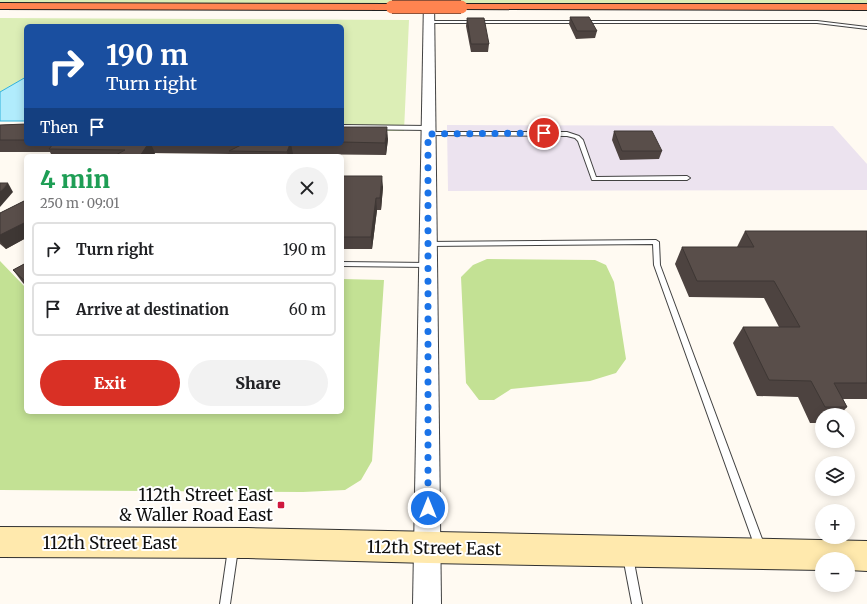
<!DOCTYPE html>
<meta charset="utf-8">
<style>
:root{--surface:#fff;--page:#f2f2f2;--text:#202124;--muted:#757577;--line:#e0e0e0;--accent:#d93025}
body{margin:0;font-family:Merriweather,serif;background:var(--page);color:var(--text);height:100vh;display:flex;flex-direction:column;font-size:15px;white-space:nowrap}
*{box-sizing:border-box;margin:0}
p{font-size:13px;color:var(--muted)}
.icon{flex:none;width:22px;height:22px;fill:none;stroke:currentColor;stroke-width:2;stroke-linecap:round;stroke-linejoin:round}
.map{position:relative;flex:1;overflow:hidden}
.panel{position:absolute;left:24px;top:154px;width:320px;height:260px;display:flex;flex-direction:column;background:var(--surface);border-radius:6px;box-shadow:0 2px 10px #0003}
.panel>*{flex:none}
.banner{position:absolute;left:24px;top:24px;width:320px;height:122px;border-radius:6px;box-shadow:0 2px 10px #0003;background:#1a4fa0;color:#fff;overflow:hidden}
.fabs{position:absolute;left:815px;top:408px;display:grid;gap:8px}
.fabs a{display:grid;place-items:center;width:40px;height:40px;border-radius:50%;background:var(--surface);box-shadow:0 2px 10px #0003;font-size:20px}
.pin{position:absolute;display:grid;place-items:center;width:34px;height:34px;color:#fff;margin:-17px;border:2px solid #fff;border-radius:50%;box-shadow:0 1px 4px #0007}
.me{position:absolute;width:44px;margin:-22px;rotate:0deg;stroke-linejoin:round;filter:drop-shadow(0 0 3px #0008)}
.turn{display:flex;align-items:center;gap:14px;height:84px;padding:0 16px;font-size:18px}
.turn .icon{width:52px;height:52px;stroke-width:2.5}
.turn b{display:block;font-size:28px;line-height:34px}
.then{display:flex;align-items:center;height:38px;padding:0 16px;background:#0003;gap:8px;font-size:15px}
.round{display:grid;place-items:center;flex:none;width:42px;height:42px;border-radius:21px;background:var(--page)}
.summary{display:flex;align-items:center;justify-content:space-between;height:68px;padding:0 16px}
h1{font-size:24px;font-weight:800;line-height:30px;color:#1e9e55}
.button{display:flex;gap:8px;margin-top:auto;padding:8px 16px}
.button a{flex:1;height:46px;border-radius:24px;background:var(--accent);color:#fff;font-size:16px;font-weight:800;line-height:46px;text-align:center}
.button a+a{background:var(--page);color:var(--text)}
ul{padding:0;list-style:none}
li{display:flex;align-items:center;gap:12px;height:54px;margin:0 8px 6px;padding:0 8px;border:2px solid var(--line);border-radius:6px}
li div{flex:1}
li b{display:block;font-size:15px}
li em{font-style:normal}
.map>svg:first-child{display:block}
.industrial{fill:#ece3ef}
.green{fill:#dceeb6}
.forest{fill:#c3e194}
.water{fill:#b1ecfc;stroke:#30b2db}
.lines{fill:none;stroke-linecap:round;stroke-linejoin:round}
.service-casing{stroke:#424242;stroke-width:2}
.tertiary-casing{stroke:#424242;stroke-width:2}
.secondary-casing{stroke:#313131;stroke-width:2}
.motorway-casing{stroke:#202020;stroke-width:2}
.service{fill:#fff;fill-rule:evenodd}
.tertiary{fill:#fff;fill-rule:evenodd}
.secondary{fill:#ffe9ad;fill-rule:evenodd}
.motorway{fill:#ff8450;fill-rule:evenodd}
.motorway-bridge-casing{stroke:#202020;stroke-width:14;stroke-linecap:butt}
.motorway-bridge{stroke:#ff8450;stroke-width:13}
.wall{fill:#4d4340}
.shaded-wall{fill:#3e3734}
.building{fill:#594e4a;stroke:#3e3734}
.route{stroke:#1a73e8;stroke-width:7;stroke-dasharray:0 12.6}
.poi-dot{fill:#cf183e;stroke:#fff;stroke-width:1.5}
.labels{text-anchor:middle;dominant-baseline:central;stroke-width:4;stroke-linejoin:round;paint-order:stroke}
.near-poi-label{font-size:17px;fill:#0f0f0f;stroke:#fff;text-anchor:end}
.near-street-label{font-size:17px;fill:#0f0f0f;stroke:#fff}
</style>
<div class="map">
<svg width="867" height="604" viewBox="0 0 867 604">
<rect width="100%" height="100%" fill="#fffaf2"/>
<polygon class="industrial" points="447,125 833,126 867,164 867,190 448,191"/>
<g class="green">
<polygon points="0,0 415,0 415,4 0,3"/>
<polygon points="442,0 867,0 867,3 442,4"/>
<polygon points="0,18 409,20 404,131 342,131 342,26 26,26 26,77 0,92"/>
</g>
<g class="forest">
<polygon points="487,259 595,260 606,265 614,282 626,359 616,373 590,381 511,389 494,400 479,400 466,383 461,277 473,265"/>
<polygon points="0,261 26,288 26,412 342,412 342,279 384,280 372,461 361,480 345,490 303,492 0,490"/>
</g>
<polygon class="water" points="26,77 26,121 0,121 0,92"/>
<g class="lines">
<defs>
<g id="service">
<polygon points="428,21 817,21 867,27 867,29 817,23 428,23"/>
<polygon points="342,125 428,126 431,128 428,130 342,129"/>
<polygon points="428,132 567,132 579,136 583,140 596,177 687,176 690,178 687,180 592,180 578,141 575,138 567,136 426,135 425,134"/>
<polygon points="656,240 659,242 660,265 765,547 763,550 760,552 757,550 755,547 654,265 653,244 428,246 425,244 428,242"/>
<polygon points="342,262 428,263 431,265 428,267 342,266"/>
<polygon points="233,544 236,546 238,549 230,604 220,604 228,549 230,546"/>
<polygon points="628,552 631,554 633,557 642,604 632,604 623,557 625,554"/>
</g>
<polygon id="tertiary" points="424,0 434,0 441,604 413,604"/>
<polygon id="secondary" points="0,527 248,528 867,541 867,571 848,570 848,559 822,559 822,570 428,563 248,558 0,557"/>
<g id="motorway">
<polygon points="0,3 392,4 396,5 398,7 396,9 392,10 0,9"/>
<polygon points="461,4 867,4 867,10 457,9 455,7 457,5"/>
</g>
</defs>
<use href="#service" class="service-casing"/>
<use href="#tertiary" class="tertiary-casing"/>
<use href="#secondary" class="secondary-casing"/>
<use href="#motorway" class="motorway-casing"/>
<use href="#service" class="service"/>
<use href="#tertiary" class="tertiary"/>
<use href="#secondary" class="secondary"/>
<use href="#motorway" class="motorway"/>
<defs>
<polyline id="motorway-bridge" points="392,7 461,7"/>
</defs>
<use href="#motorway-bridge" class="motorway-bridge-casing"/>
<use href="#motorway-bridge" class="motorway-bridge"/>
</g>
<g class="wall">
<polygon points="570,17 597,31 595,38 576,39 569,24"/>
<polygon points="467,18 489,44 488,52 471,52 466,26"/>
<polygon points="26,124 26,144 342,144 342,127 388,139 386,155 293,154 292,156 230,156 230,154 155,153 153,156 52,156 50,152 0,152 0,125"/>
<polygon points="614,131 662,151 659,159 620,160 612,140"/>
<polygon points="342,178 383,187 381,210 377,210 372,249 342,249"/>
<polygon points="26,200 26,238 6,249 0,244 0,213"/>
<polygon points="745,231 867,231 867,399 843,399 847,407 840,415 822,415 822,423 810,423 798,397 757,396 733,343 743,327 779,327 764,298 689,297 675,264 682,247 737,247"/>
<polygon points="26,263 26,286 23,283 13,270"/>
</g>
<g class="shaded-wall">
<polygon points="387,127 388,139 386,155 385,143"/>
<polygon points="148,144 151,144 155,153 153,156 140,156"/>
<polygon points="290,144 291,144 293,154 292,156 288,156 287,152"/>
<polygon points="382,176 383,187 381,210 380,198"/>
<polygon points="8,183 13,192 0,207 0,192"/>
<polygon points="376,198 377,210 372,249 371,237"/>
<polygon points="26,222 26,238 6,249 0,241 0,235"/>
</g>
<g class="building">
<polygon points="570,17 589,17 597,31 577,31"/>
<polygon points="467,18 484,18 489,44 471,44"/>
<polygon points="26,124 26,140 0,140 0,125"/>
<polygon points="342,127 387,127 385,143 342,142"/>
<polygon points="614,131 652,131 662,151 622,151"/>
<polygon points="53,144 148,144 140,156 114,156 125,150 49,149"/>
<polygon points="243,144 290,144 287,152 229,151"/>
<polygon points="343,176 382,176 380,198 376,198 371,237 342,237 342,178"/>
<polygon points="0,183 8,183 0,192"/>
<polygon points="26,200 26,222 0,235 0,213"/>
<polygon points="745,231 867,231 867,383 834,383 847,407 825,407 811,381 769,380 743,327 800,327 774,281 697,281 682,247 754,247"/>
<polygon points="26,263 26,282 13,270"/>
</g>
<g class="lines">
<polyline class="route" points="428,508 428,134 544,133"/>
</g>
<rect class="poi-dot" x="277" y="501" width="8" height="8" rx="2"/>
<g class="labels">
<g class="near-poi-label">
<text x="273" y="495">112th Street East<tspan x="273" dy="20">&amp; Waller Road East</tspan></text>
</g>
<g class="near-street-label">
<text x="110" y="543">112th Street East</text>
<text transform="translate(434 548) rotate(1)">112th Street East</text>
</g>
</g>
</svg>
<div class="fabs">
<a><svg class="icon" aria-label="search" viewBox="0 0 24 24"><circle cx="10" cy="10" r="6"/><path d="M15 15l6 6"/></svg></a>
<a><svg class="icon" aria-label="layers" viewBox="0 0 24 24"><path d="M12 4l9 5-9 5-9-5zM3 14l9 5 9-5"/></svg></a>
<a>+</a>
<a>−</a>
</div>
<div class="pin" style="left:544px;top:133px;background:#d93025"><svg class="icon" aria-label="arrive" viewBox="0 0 24 24"><path d="M6 21V4h12l-3 4 3 4H6"/></svg></div>
<svg class="me" style="left:428px;top:508px" viewBox="-20 -20 40 40"><circle r="17" fill="#1a73e8" stroke="#fff" stroke-width="3"/><path d="M0-11L8 9 0 5-8 9z" fill="#fff"/></svg>
<div class="banner">
<div class="turn"><svg class="icon" aria-label="right" viewBox="0 0 24 24"><path d="M7 20v-9h11M14 6l5 5-5 5"/></svg><div><b>190 m</b>Turn right</div></div>
<div class="then">Then<svg class="icon" aria-label="arrive" viewBox="0 0 24 24"><path d="M6 21V4h12l-3 4 3 4H6"/></svg></div>
</div>
<section class="panel">
<div class="summary"><div><h1>4 min</h1><p>250 m · 09:01</p></div><a class="round"><svg class="icon" aria-label="close" viewBox="0 0 24 24"><path d="M6 6l12 12M18 6L6 18"/></svg></a></div>
<ul>
<li><svg class="icon" aria-label="right" viewBox="0 0 24 24"><path d="M7 20v-9h11M14 6l5 5-5 5"/></svg><div><b>Turn right</b></div><em>190 m</em></li>
<li><svg class="icon" aria-label="arrive" viewBox="0 0 24 24"><path d="M6 21V4h12l-3 4 3 4H6"/></svg><div><b>Arrive at destination</b></div><em>60 m</em></li>
</ul>
<div class="button"><a>Exit</a><a>Share</a></div>
</section>
</div>
